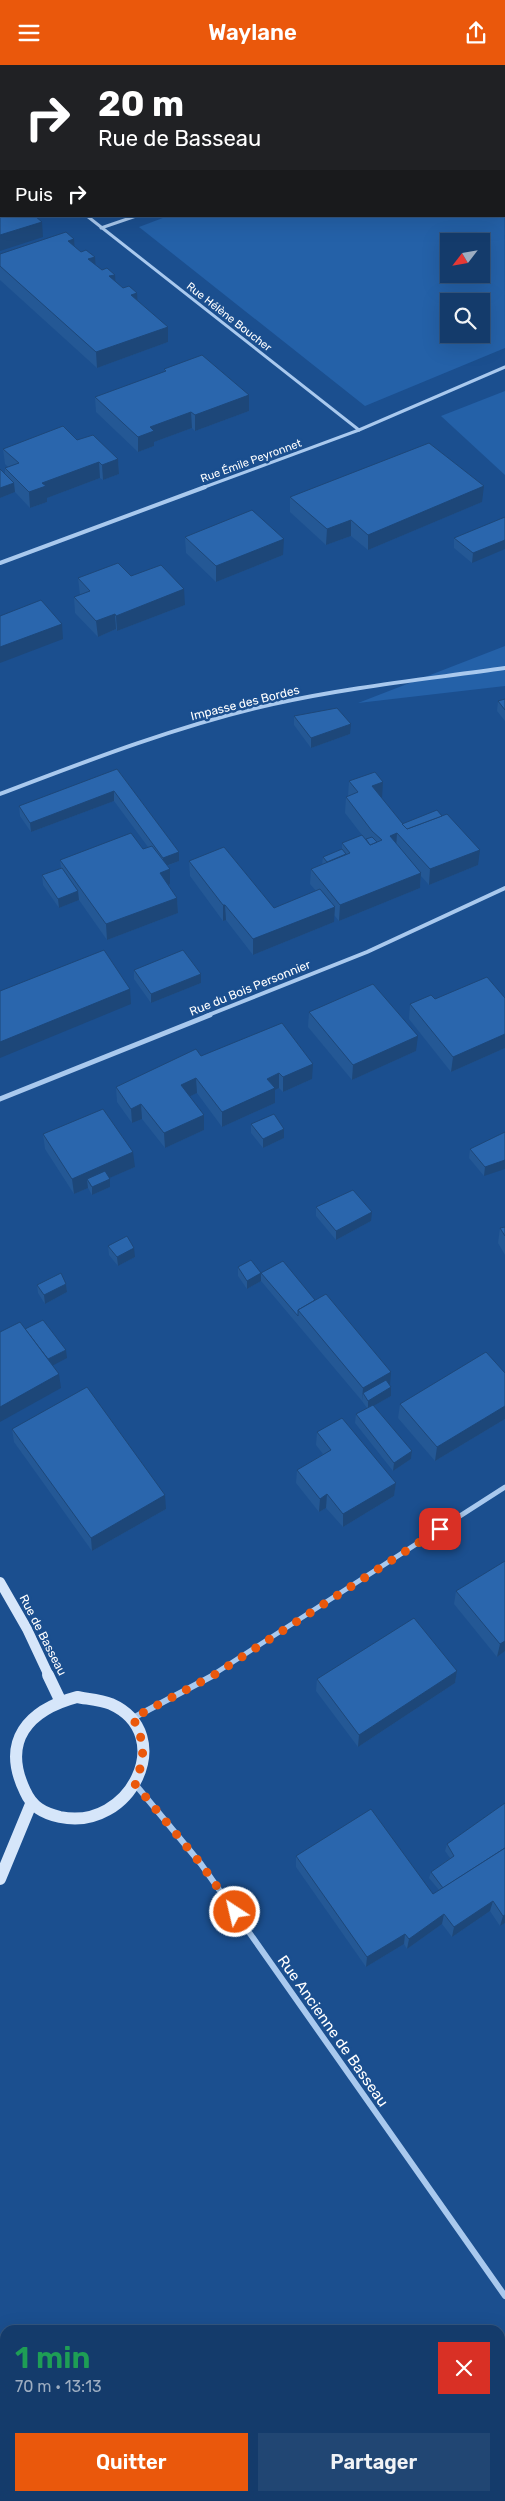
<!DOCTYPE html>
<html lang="fr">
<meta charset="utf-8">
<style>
:root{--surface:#143b6b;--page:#214673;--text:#f1f3f6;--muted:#9dadc1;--line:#33557e;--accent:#ea580c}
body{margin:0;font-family:Rubik,sans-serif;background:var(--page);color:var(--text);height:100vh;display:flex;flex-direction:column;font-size:19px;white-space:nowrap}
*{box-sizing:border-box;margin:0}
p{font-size:16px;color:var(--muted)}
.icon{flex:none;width:28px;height:28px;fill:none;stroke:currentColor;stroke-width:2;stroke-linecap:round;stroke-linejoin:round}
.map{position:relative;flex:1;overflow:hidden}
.sheet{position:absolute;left:0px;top:2260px;width:505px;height:176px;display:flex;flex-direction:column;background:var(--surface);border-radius:15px 15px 0 0;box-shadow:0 5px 20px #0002,0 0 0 1px var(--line)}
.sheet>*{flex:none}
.top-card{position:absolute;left:0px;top:0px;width:505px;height:152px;box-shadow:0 5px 20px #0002,0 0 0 1px var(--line);background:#202124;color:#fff;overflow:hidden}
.needle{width:32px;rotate:239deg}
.fabs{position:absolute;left:440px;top:168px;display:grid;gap:10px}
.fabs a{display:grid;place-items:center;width:50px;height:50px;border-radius:0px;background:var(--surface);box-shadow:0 5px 20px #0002,0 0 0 1px var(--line);font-size:25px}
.pin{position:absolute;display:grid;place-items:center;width:42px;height:42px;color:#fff;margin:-21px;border-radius:10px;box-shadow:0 2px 8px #0006}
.me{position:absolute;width:55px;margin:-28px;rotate:325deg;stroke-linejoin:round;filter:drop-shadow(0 0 4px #0008)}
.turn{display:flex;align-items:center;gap:18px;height:105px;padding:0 15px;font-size:22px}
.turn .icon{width:65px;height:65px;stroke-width:2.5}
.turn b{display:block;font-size:35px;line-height:42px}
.then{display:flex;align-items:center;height:48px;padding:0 15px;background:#0003;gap:10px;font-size:19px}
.round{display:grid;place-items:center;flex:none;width:52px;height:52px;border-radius:0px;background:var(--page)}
.head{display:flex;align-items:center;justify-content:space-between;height:85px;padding:0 15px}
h1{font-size:30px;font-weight:600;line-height:38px;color:#1e9e55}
.primary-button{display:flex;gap:10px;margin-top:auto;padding:10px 15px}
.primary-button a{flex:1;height:58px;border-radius:0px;background:var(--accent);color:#fff;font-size:20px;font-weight:600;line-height:58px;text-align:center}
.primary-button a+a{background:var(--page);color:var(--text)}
header{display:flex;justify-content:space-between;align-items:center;height:65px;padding:0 15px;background:var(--accent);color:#fff;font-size:22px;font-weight:600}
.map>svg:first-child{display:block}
.green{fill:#2461a8;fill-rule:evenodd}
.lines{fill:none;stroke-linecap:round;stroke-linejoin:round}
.street-far3{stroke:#a9c9ee;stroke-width:3}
.street-far2{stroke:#a9c9ee;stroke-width:4}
.street-far1{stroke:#a9c9ee;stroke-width:5}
.street{stroke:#a9c9ee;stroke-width:6}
.secondary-far1{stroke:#d6e6fa;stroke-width:10}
.secondary{stroke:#d6e6fa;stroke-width:12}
.wall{fill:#245895}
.shaded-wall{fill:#1d4779}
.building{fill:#2a66ad;stroke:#1d4779}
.route{stroke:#ea580c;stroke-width:9;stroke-dasharray:0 16.2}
.labels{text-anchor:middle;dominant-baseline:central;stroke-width:5;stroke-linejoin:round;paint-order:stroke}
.far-street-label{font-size:11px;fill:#fff;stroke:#1b4f8f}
.street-label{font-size:12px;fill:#fff;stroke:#1b4f8f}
.near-street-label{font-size:15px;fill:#fff;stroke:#1b4f8f}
</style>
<header><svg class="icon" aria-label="menu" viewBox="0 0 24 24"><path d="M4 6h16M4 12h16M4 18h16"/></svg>Waylane<svg class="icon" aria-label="share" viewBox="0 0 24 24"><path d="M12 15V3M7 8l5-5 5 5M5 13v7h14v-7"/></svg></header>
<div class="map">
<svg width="505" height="2436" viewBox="0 0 505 2436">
<rect width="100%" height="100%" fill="#1b4f8f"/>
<g class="green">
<path d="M504,45L505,283L365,341L139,162L168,151H504ZM449,176H481V209H449ZM449,236H481V269H449Z"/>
<polygon points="505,326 505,410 441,351"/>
<polygon points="505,581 505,621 358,638"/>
</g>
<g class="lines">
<g class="street-far3">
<polyline points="87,151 359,365"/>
<polyline points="101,163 136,151"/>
<polyline points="202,423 359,365 505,302"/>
</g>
<g class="street-far2">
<polyline points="0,498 205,422"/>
<path d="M0,729C89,695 180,660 273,639C349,622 428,614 505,603"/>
<polyline points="206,951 367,887 505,823"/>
</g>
<g class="street-far1">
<polyline points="0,1034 210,950"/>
<polyline points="211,1611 505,1422"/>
</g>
<g class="street">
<polyline points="133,1653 214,1610"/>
<polyline points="135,1719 201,1799 505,2231"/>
</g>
<polyline class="secondary-far1" points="0,1517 27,1564 49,1611"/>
<g class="secondary">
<polyline points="48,1610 60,1635"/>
<path d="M77,1632C87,1634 101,1635 111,1639C178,1669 131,1767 60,1752C43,1748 32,1742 25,1726C1,1676 28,1645 77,1632Z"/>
<polyline points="0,1814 31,1739"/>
</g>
</g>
<g class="wall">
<polygon points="481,0 505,0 505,13 504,14 504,1 481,1"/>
<polygon points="74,174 74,182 115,217 123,223 137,228 137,236 168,262 168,277 97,303 0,215 0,189"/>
<polygon points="164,304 249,330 249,346 195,366 192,363 154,377 154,381 138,387 96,347 95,332 165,307"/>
<polygon points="77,375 118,394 119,409 103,415 100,413 47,433 47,437 30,443 15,427 0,433 0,404 5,409 5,403 8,402 5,399 3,384"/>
<polygon points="290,432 482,437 368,485 351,471 326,480 290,447"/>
<polygon points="505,452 472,498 454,483 454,473"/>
<polygon points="185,472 283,490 216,517 186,488"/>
<polygon points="131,511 185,540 117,566 116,564 98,572 75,548 74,532 80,530 78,513"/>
<polygon points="505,634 505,656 497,646 498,636"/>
<polygon points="294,651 350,669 311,683 294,660"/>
<polygon points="117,704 179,787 179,796 167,801 170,804 170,819 168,820 177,833 178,848 107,875 79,835 59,843 43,820 42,810 61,803 60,795 143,784 148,782 114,736 31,767 20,751 19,741"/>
<polygon points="349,716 383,717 381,733 402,759 478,800 429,820 421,811 420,823 339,856 334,850 334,857 253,890 226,855 223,856 190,811 189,796 274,843 316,826 310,819 311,804 322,799 323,792 342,784 342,778 362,770 345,748 346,732 348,731"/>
<polygon points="134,905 201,909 201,918 151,938 134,914"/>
<polygon points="505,933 505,983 451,1007 409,954 410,939 435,934"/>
<polygon points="309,947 416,986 352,1015 308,962"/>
<polygon points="201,991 312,1014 283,1027 279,1023 275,1025 275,1038 222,1062 197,1028 190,1031 204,1065 165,1083 142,1054 132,1058 117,1037 116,1022"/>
<polygon points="251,1059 284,1064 284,1073 263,1083 251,1068"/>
<polygon points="505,1067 484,1111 469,1093 470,1084"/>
<polygon points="43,1069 135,1102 109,1113 110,1122 92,1130 88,1123 74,1129 45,1084"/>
<polygon points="316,1142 371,1156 336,1175 316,1151"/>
<polygon points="505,1162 505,1190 498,1178 500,1163"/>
<polygon points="108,1181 135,1192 118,1201 109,1190"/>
<polygon points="238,1202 261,1208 315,1235 391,1322 391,1331 373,1341 412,1386 411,1394 393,1406 355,1358 356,1349 367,1343 362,1336 261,1216 247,1224 238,1211"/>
<polygon points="66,1219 67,1227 45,1239 38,1228 37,1220"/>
<polygon points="505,1308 505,1354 435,1396 398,1353 400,1339"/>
<polygon points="12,1364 166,1444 92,1486 14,1377"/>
<polygon points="317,1367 396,1418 394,1431 343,1462 326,1443 319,1447 296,1418 297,1405 323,1389 316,1380"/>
<polygon points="505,1496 505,1586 497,1592 454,1539 456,1526"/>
<polygon points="457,1606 455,1618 358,1682 316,1626 317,1614"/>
<polygon points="505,1738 505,1858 500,1861 490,1846 452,1872 442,1859 407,1884 404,1879 366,1902 296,1802 296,1791 433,1829 439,1825 429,1813 431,1807 450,1793 445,1786 447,1779"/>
</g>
<g class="shaded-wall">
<polygon points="502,0 505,0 505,13 504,14 504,1 500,1"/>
<rect x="0" y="32" width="1" height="9"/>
<polygon points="42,157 43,172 0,186 0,170"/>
<polygon points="74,174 75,189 68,176"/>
<polygon points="95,192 96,207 88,194"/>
<polygon points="115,210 116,225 109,211"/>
<polygon points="137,228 138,243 131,230"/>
<polygon points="168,262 168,277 97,303 96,287"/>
<polygon points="249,330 249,346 195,366 195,350"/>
<polygon points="191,347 192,363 154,377 154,381 138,387 138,372 150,362"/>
<polygon points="118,394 119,409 103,415 102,400"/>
<polygon points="99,397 100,413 47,433 47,437 30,443 29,427 42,418"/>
<polygon points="14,418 15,427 0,433 0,423"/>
<polygon points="484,421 482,437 368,485 368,470"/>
<polygon points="351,455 351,471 326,480 327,464"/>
<polygon points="284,474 283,490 216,517 216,501"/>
<polygon points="505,475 505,484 472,498 473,488"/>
<polygon points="184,524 185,540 117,566 116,551"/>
<polygon points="115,549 116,564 98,572 96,556"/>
<polygon points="62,559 63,574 0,598 0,582"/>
<polygon points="351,659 350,669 311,683 311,673"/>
<polygon points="383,717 382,733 371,737 372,721"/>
<polygon points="114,726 114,736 31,767 30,758"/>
<polygon points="397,768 396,784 390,771"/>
<polygon points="480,785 478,800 429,820 430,804"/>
<polygon points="179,787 179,796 163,802 163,793"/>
<polygon points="170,804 170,819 160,824 160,808"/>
<polygon points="421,808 420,823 339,856 340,840"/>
<polygon points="78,826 79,835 59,843 58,834"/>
<polygon points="177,833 178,848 107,875 106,859"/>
<polygon points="223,840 225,840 226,855 223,856"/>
<polygon points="335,842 334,857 253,890 253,874"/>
<polygon points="201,909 201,918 151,938 151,929"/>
<polygon points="130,924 131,939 0,993 0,977"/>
<polygon points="505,969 505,983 451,1007 453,992"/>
<polygon points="418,971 416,986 352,1015 353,1000"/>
<polygon points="313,999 312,1014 283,1027 283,1012"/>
<polygon points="279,1008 279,1023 275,1025 275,1038 222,1062 222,1047 267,1014"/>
<polygon points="196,1013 197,1028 182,1035 181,1020"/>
<polygon points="141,1039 142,1054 132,1058 131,1044"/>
<polygon points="204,1050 204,1065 165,1083 164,1068"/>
<polygon points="284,1064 284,1073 263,1083 263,1074"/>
<polygon points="133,1087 135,1102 91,1121 87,1114 88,1123 74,1129 72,1114"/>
<polygon points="505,1095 505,1104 484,1111 485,1102"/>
<polygon points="110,1114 110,1122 92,1130 92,1122"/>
<polygon points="372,1147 371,1156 336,1175 336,1166"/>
<polygon points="134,1183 135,1192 118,1201 117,1192"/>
<polygon points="261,1208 261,1216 247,1224 247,1216"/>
<polygon points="66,1219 67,1227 45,1239 44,1230"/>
<polygon points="66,1285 67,1293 46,1304 45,1296"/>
<polygon points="391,1307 390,1321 363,1328 362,1336 363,1323"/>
<polygon points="59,1309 61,1323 0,1357 0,1342"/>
<polygon points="391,1322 391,1331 368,1344 368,1336"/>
<polygon points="505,1341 505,1354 435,1396 437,1382"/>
<polygon points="412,1386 411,1394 393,1406 394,1398"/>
<polygon points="396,1418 394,1431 343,1462 343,1449"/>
<polygon points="327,1429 326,1443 319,1447 320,1434"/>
<polygon points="165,1430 166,1444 92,1486 91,1473"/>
<polygon points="505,1576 505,1586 497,1592 500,1579"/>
<polygon points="457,1606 455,1618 358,1682 359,1670"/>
<polygon points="493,1836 490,1846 452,1872 454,1862"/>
<polygon points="444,1849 442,1859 407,1884 409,1874"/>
<polygon points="505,1850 505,1858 500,1861 503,1851"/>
<polygon points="405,1869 404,1879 366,1902 367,1892"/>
<polygon points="5,2391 5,2397 0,2398 0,2393"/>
</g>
<g class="building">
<polygon points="0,0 24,0 26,1 1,1 1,12 0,11"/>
<polygon points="1,17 1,32 0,32 0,18"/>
<polygon points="0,121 1,121 1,151 35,151 42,157 0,170"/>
<polygon points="66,167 74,174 68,176 81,187 86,185 95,192 88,194 102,205 107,203 115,210 109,211 123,223 129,221 137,228 131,230 168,262 96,287 0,201 0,189"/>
<polygon points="202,290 249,330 195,350 191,347 150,362 154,366 138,372 95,332 166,306 164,304"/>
<polygon points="63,361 77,375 93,370 118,394 102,400 99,397 42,418 46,421 29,427 5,403 19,398 3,384"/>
<polygon points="429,378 484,421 368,470 351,455 327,464 290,432"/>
<polygon points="0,404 14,418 0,423"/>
<polygon points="252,445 284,474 216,501 185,472"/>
<polygon points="505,452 505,475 473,488 454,473"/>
<polygon points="118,498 131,511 161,500 184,524 116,551 115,549 96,556 74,532 90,526 78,513"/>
<polygon points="41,535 62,559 0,582 0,551"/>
<polygon points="505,634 505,645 498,636"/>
<polygon points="337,643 351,659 311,673 294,651"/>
<polygon points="117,704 179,787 163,793 114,726 30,758 19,741"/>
<polygon points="375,707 383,717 372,721 407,764 447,749 480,785 430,804 397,768 390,771 421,808 340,840 311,804 350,788 342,778 362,770 370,780 382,775 372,766 346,732 358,727 349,716"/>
<polygon points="437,745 442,751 407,764 402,759"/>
<polygon points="131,768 143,784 152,781 170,804 160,808 177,833 106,859 60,795"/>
<polygon points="372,772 377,777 370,780 366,774"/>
<polygon points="224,782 274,843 320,824 335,842 253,874 225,840 223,840 189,796"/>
<polygon points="342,784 346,789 327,797 323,792"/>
<polygon points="62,803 78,826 58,834 42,810"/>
<polygon points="104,885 130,924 0,977 0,926"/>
<polygon points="183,885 201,909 151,929 134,905"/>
<polygon points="487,912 505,933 505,969 453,992 410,939 431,930 435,934"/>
<polygon points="373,919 418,971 353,1000 309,947"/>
<polygon points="282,958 313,999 283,1012 279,1008 267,1014 275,1023 222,1047 196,1013 181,1020 204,1050 164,1068 141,1039 131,1044 116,1022 196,984 201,991"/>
<polygon points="103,1044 133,1087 72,1114 43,1069"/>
<polygon points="274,1049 284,1064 263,1074 251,1059"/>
<polygon points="505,1067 505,1095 485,1102 470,1084"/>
<polygon points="105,1106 110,1114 92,1122 87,1114"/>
<polygon points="353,1125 372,1147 336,1166 316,1142"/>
<polygon points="505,1162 505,1171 500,1163"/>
<polygon points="127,1171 134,1183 117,1192 108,1181"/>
<polygon points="251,1195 261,1208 247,1216 238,1202"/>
<polygon points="283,1196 315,1235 298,1245 298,1251 261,1208"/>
<polygon points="61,1208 66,1219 44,1230 37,1220"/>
<polygon points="326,1229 391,1307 363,1323 298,1245"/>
<polygon points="43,1255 66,1285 48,1294 25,1264"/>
<polygon points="20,1257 59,1309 0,1342 0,1267"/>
<polygon points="486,1287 505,1308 505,1341 437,1382 400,1339"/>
<polygon points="386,1315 391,1322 368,1336 363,1328"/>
<polygon points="87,1322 165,1430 91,1473 12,1364"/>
<polygon points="373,1340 412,1386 394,1398 356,1349"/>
<polygon points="342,1353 396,1418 343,1449 327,1429 320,1434 297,1405 331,1385 317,1367"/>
<polygon points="505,1496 505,1576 500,1579 456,1526"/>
<polygon points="414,1553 457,1606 359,1670 317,1614"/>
<polygon points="505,1738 505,1783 443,1823 431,1807 454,1791 447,1779"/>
<polygon points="371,1744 433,1829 505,1783 505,1850 503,1851 493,1836 454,1862 444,1849 409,1874 405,1869 367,1892 296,1791"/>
<polygon points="0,2309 3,2309 5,2320 5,2329 0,2331"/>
<polygon points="5,2329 5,2391 0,2393 0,2331"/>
</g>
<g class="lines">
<path class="route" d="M235,1847L201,1799L135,1719C145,1691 146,1680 133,1653L214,1610L440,1464"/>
</g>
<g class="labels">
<g class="far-street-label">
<text transform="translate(229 252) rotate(38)">Rue Hélène Boucher</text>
<text transform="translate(251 396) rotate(-20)">Rue Émile Peyronnet</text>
</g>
<g class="street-label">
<text transform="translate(245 638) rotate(-14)">Impasse des Bordes</text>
<text transform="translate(250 923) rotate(-22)">Rue du Bois Personnier</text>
<text transform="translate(43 1570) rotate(63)">Rue de Basseau</text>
</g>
<g class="near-street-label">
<text transform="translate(333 1966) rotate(55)">Rue Ancienne de Basseau</text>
</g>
</g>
</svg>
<div class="fabs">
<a><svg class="needle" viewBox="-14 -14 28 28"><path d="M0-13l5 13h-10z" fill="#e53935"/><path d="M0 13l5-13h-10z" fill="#9dadc1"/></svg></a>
<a><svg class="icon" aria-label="search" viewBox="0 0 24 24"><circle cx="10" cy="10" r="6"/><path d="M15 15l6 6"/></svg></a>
</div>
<div class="pin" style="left:440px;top:1464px;background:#d93025"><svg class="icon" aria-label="arrive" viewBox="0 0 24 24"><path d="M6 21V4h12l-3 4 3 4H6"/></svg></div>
<svg class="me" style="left:235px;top:1847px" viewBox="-20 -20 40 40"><circle r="17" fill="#ea580c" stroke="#fff" stroke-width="3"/><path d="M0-11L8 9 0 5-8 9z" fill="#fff"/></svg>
<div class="top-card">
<div class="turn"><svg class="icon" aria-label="right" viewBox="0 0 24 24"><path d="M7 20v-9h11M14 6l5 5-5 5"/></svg><div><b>20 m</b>Rue de Basseau</div></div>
<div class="then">Puis<svg class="icon" aria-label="right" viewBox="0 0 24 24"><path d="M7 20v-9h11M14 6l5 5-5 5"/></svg></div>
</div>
<section class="sheet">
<div class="head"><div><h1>1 min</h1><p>70 m · 13:13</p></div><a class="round" style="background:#d93025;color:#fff"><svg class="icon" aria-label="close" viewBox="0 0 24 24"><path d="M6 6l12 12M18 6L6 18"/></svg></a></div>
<div class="primary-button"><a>Quitter</a><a>Partager</a></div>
</section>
</div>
